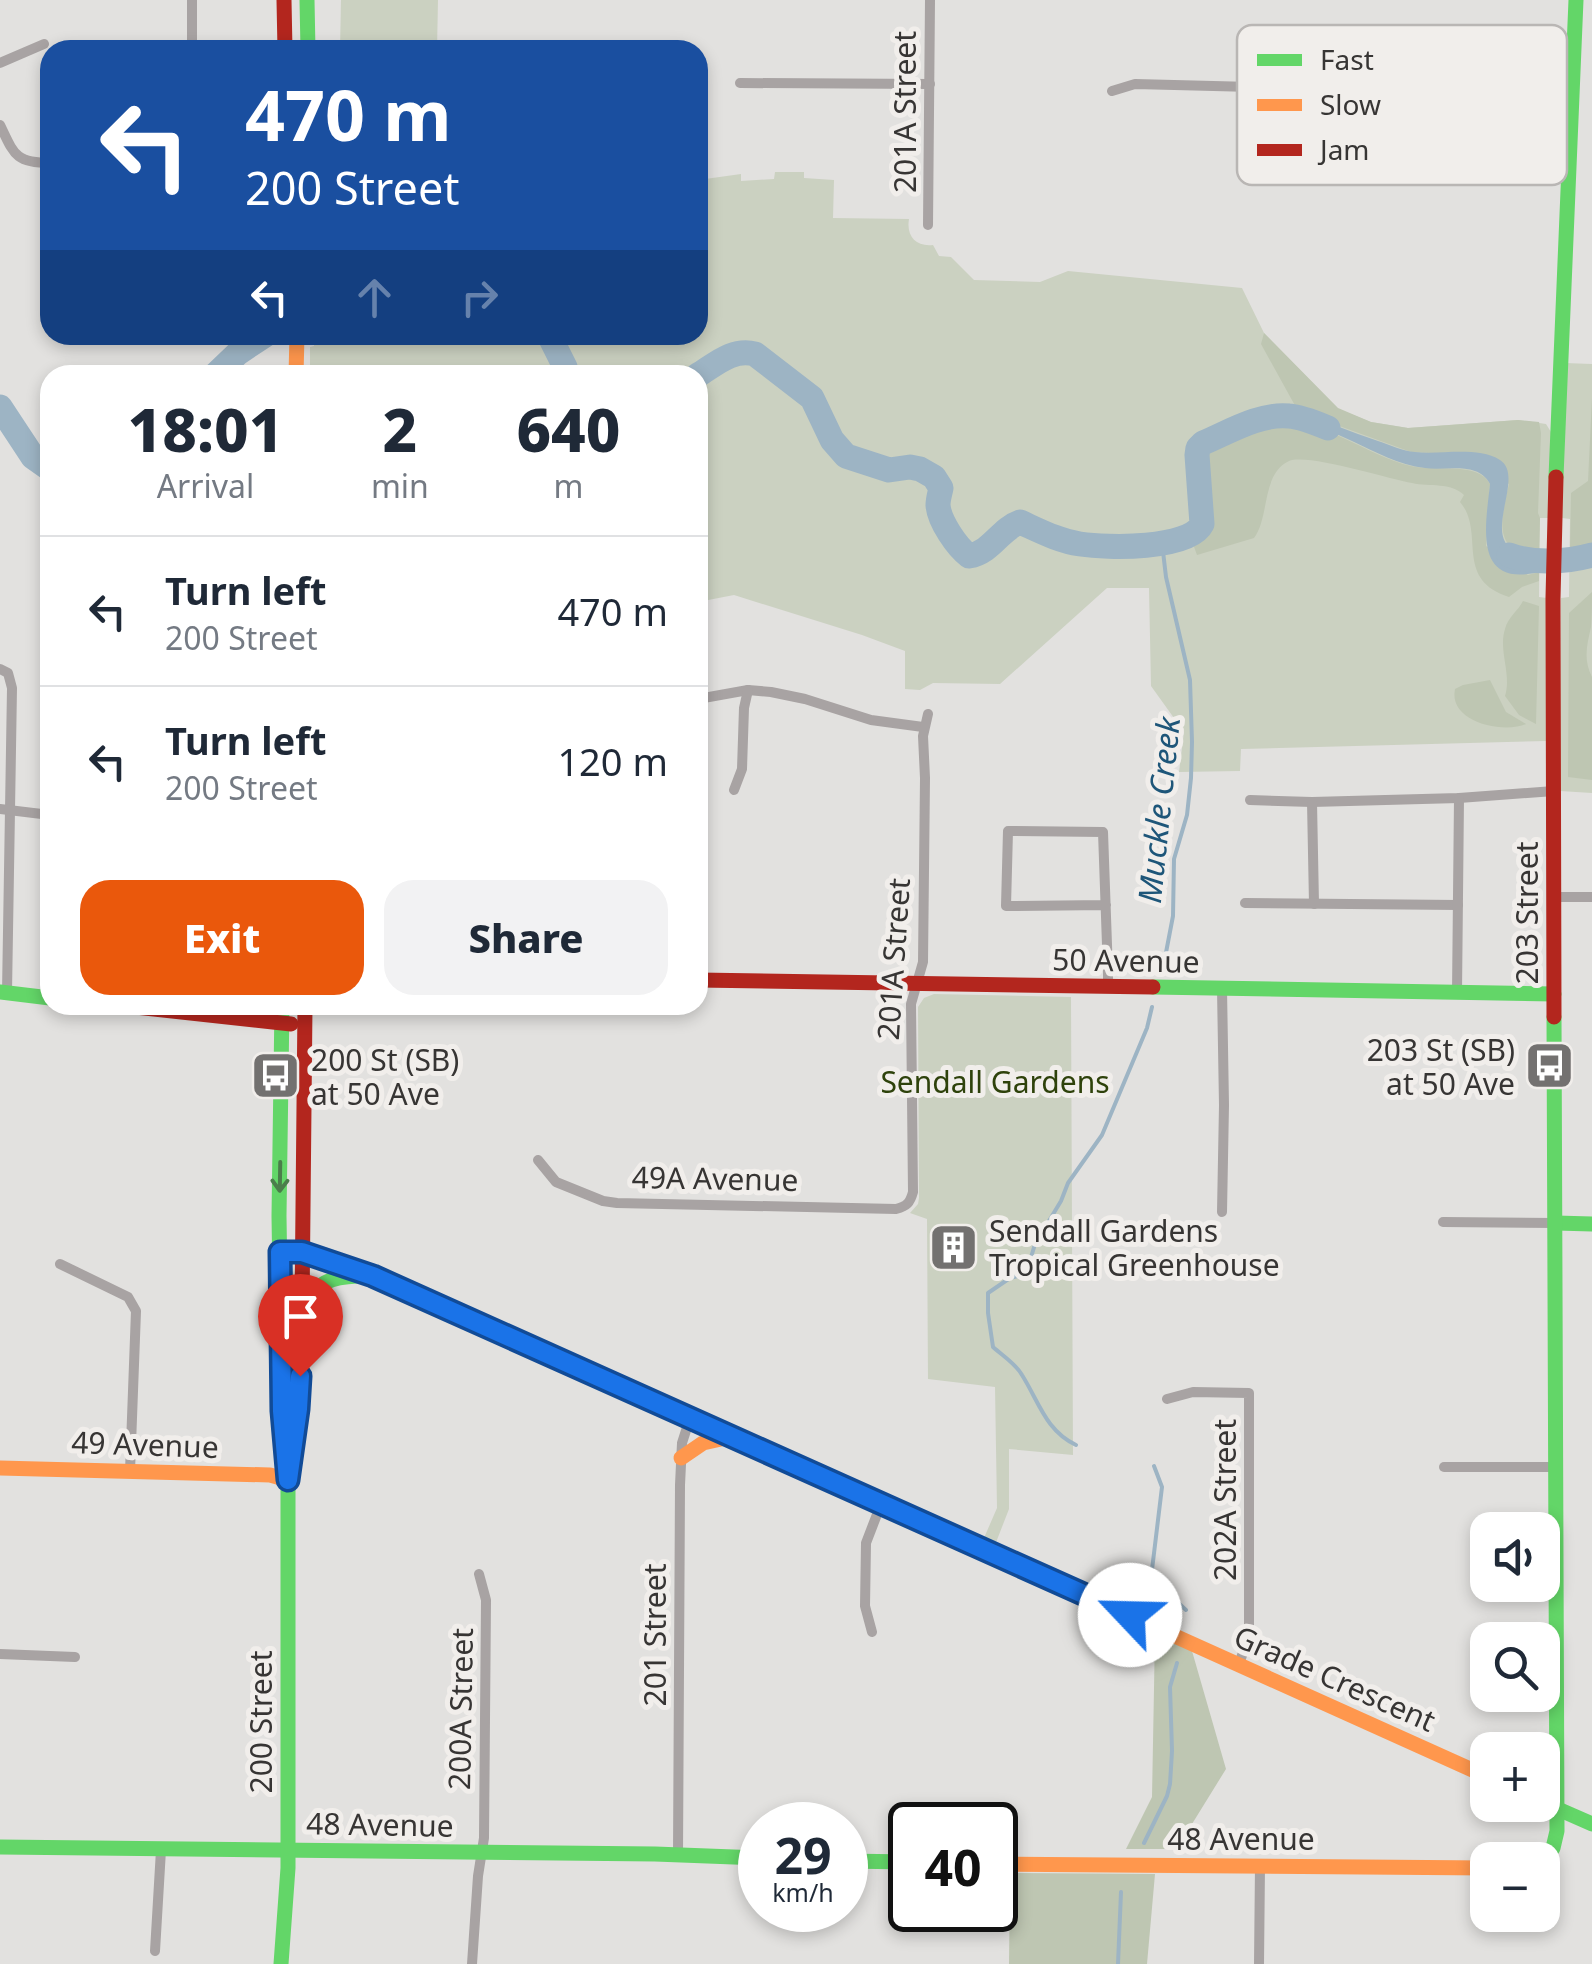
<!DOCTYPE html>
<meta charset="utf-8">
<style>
:root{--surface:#fff;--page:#f2f2f3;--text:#1f2937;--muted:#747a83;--line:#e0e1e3;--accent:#ea580c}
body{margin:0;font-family:"Noto Sans",sans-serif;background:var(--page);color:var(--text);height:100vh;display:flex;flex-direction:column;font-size:38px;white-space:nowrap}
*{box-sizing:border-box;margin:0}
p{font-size:32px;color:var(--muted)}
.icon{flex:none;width:55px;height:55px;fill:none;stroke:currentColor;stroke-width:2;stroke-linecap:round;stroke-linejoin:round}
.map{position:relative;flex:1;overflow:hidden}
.sheet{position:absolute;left:40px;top:365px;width:668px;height:650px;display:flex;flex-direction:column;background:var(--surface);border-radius:30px;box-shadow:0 5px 15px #0003}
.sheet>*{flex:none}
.banner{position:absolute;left:40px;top:40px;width:668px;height:305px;border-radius:30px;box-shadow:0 5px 15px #0003;background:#1a4fa0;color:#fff;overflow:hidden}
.controls{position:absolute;left:1470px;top:1512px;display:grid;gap:20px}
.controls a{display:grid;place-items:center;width:90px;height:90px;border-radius:20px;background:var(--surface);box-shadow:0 5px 15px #0003;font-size:50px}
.speed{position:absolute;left:738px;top:1802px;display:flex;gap:20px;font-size:50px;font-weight:700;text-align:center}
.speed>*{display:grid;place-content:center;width:130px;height:130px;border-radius:50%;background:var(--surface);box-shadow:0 5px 15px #0003;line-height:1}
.speed small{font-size:25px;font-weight:400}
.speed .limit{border:5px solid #111;border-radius:15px;background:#fff;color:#111}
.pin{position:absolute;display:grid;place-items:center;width:85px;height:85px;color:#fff;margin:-102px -42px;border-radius:50% 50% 50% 0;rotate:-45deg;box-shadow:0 0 10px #0007}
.pin .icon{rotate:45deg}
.me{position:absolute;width:110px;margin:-55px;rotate:294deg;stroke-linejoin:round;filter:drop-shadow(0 0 8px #0008)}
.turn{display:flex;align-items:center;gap:35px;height:210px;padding:0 40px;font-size:45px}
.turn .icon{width:130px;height:130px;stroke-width:2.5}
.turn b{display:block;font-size:70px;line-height:85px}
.lanes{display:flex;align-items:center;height:95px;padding:0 40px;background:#0003;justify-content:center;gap:50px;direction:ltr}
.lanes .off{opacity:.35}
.eta{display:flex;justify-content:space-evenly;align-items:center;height:170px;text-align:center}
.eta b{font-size:60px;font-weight:800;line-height:70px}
.cta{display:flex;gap:20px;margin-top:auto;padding:20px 40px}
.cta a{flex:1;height:115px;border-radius:30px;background:var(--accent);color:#fff;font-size:40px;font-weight:800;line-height:115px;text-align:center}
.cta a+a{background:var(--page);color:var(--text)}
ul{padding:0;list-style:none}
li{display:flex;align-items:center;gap:30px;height:150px;padding:0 40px;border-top:2px solid var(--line)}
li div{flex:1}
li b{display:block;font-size:38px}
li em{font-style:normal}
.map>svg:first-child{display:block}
.green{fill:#cbd1c1}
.forest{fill:#bec6b2}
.water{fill:#9db4c4}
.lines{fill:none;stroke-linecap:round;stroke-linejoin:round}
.stream{stroke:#9db4c4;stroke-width:4}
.river{stroke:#9db4c4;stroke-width:25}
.street{stroke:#a8a3a3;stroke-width:10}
.fast{stroke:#63d668;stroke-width:15}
.slow{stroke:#ff974d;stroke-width:15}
.jam{stroke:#b3261e;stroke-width:15}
.oneway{stroke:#4b7d4b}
.route-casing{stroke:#114b97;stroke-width:25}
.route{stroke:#1a73e8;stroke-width:18}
.labels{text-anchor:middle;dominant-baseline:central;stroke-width:10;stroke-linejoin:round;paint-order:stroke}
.street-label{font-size:30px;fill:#373534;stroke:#f1eeeb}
.poi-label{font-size:30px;fill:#373534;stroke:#f1eeeb;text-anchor:start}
.park-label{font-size:30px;fill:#2e420b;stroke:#f1eeeb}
.water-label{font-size:32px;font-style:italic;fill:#1e5679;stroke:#f1eeeb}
.key{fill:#f1eeeb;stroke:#b9b6b4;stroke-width:2.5}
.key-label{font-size:28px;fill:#373534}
</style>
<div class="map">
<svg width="1592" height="1964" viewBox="0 0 1592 1964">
<rect width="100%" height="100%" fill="#e2e1df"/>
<g class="green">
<polygon points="341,0 438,0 437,50 340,50"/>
<path d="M775,172H804V178L834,180L833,218L909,219C906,236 916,247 933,245L939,256L951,257L974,280L1040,282L1068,271L1242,288L1264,333L1338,409L1371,422L1408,428L1518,420L1546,424L1551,432L1548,518H1540L1539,597L1547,598V741L1241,749L1240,771L1179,772L1184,732L1151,686L1149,588H1107L1000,684L933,683L920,690L905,689V651L862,635L734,595L698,602V375H310V347L314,346V335H698V180L741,174V181L774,179Z"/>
<polygon points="1565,363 1592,364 1592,793 1560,791 1561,598 1569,597 1570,519 1562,518"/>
<polygon points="934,994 1071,997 1073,1455 1009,1449 1009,1509 995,1545 984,1538 997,1508 995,1387 928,1379 927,1219 910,1213 918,1204 919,1198 918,1007 924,998"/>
</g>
<g class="forest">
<path d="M1264,333L1338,408L1371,422L1408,428L1518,420L1539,422L1541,433L1538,513L1540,518L1539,554C1491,556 1501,516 1509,484L1449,454L1411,452L1298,411L1261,344Z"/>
<polygon points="1592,398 1592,544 1570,551 1571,493 1588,481"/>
<path d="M1273,420C1324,418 1363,454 1411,466C1435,472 1478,461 1490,484L1486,546L1528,575L1539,572V581L1522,587L1509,597C1453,579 1486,532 1460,502L1464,495C1451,482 1430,487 1412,483C1389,479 1307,453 1289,461C1261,474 1270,517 1254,538L1197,555L1193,544C1234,520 1192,482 1203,450L1231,441Z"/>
<path d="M1592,592C1592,603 1592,617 1591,627C1587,645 1583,659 1592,677V780L1568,777L1569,613Z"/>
<path d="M1523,601L1539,606L1536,724L1519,715L1505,696C1512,674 1498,651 1505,629C1508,617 1518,611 1523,601Z"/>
<path d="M1490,680L1506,712L1526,724C1503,734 1448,722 1455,689L1463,685Z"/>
<polygon points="1155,1634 1192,1651 1226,1769 1179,1845 1179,1849 1126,1849 1152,1797"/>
<polygon points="1010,1873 1155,1874 1147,1964 1009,1964"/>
</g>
<g class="water">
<path d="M1298,411C1325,421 1351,432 1378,441C1390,445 1403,451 1415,452C1441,455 1477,446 1500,460C1530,479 1465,557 1539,554V572C1472,588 1486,524 1490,484C1478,461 1447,471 1425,468C1398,465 1376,452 1352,441C1335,433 1318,427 1300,421Z"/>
<polygon points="1592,544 1592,563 1569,568 1570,551"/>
</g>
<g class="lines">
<g class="stream">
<polyline points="1162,543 1166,577 1190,680 1192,742 1191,778 1187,815 1174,859 1173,916 1164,963"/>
<path d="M1076,1445C1046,1431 1039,1402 1022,1375C1016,1364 1003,1356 993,1347L988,1313V1293L1010,1278L1026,1274L1035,1244L1061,1201L1068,1183L1102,1135L1147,1028L1152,1007"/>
<polyline points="1154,1466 1162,1487 1151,1578 1186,1610"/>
<polyline points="1144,1843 1167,1796 1170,1784 1172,1751 1170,1687 1177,1663"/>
<polyline points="1118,1964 1121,1892"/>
</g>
<g class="river">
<polyline points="549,335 565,367 567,375"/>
<polyline points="215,375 238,353 265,335"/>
<path d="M698,375C716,364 733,348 755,354L812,398L832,440L846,456L889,470L910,467L920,469L934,477L941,488C940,493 938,499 938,505C939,521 957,547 969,556C992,552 1000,529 1020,522C1040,531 1059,541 1080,544C1107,548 1189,550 1202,524L1197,455L1198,448L1203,443C1229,432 1260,413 1289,416C1302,417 1316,423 1328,428"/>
<polyline points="0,407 33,457 50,469"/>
<path d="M1509,555C1533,564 1567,562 1592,555"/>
</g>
<g class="street">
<polyline points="192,50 192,0"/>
<polyline points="0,63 44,44"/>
<polyline points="740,83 930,84"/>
<polyline points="1112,91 1135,84 1570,95"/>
<path d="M0,125C14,154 15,163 50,163"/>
<polyline points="928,225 930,0"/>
<polyline points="0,669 8,673 12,688 7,993"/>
<polyline points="698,699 748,690 771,692 805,699 871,720 923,727"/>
<polyline points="734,790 742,769 744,708 748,690"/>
<polyline points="1250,800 1312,802 1459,798 1554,791"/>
<polyline points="1312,802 1314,904"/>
<polyline points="0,809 50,815"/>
<polyline points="1554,897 1592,897"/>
<polyline points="1245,903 1458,905"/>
<polyline points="1106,905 1006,906 1008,831 1103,832 1108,973 1108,987"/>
<polyline points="1222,989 1224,1105 1222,1212"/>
<polyline points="1457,993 1459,798"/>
<path d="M538,1160L556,1182L603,1201L617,1203L896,1209C907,1206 910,1203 913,1192L911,1004L923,962L925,778L923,736L928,714"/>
<polyline points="1443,1222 1556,1223"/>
<polyline points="60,1264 128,1297 136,1311 130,1471"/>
<polyline points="1167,1399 1193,1392 1249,1393 1249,1635 1239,1664"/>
<polyline points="1444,1467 1557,1467"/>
<polyline points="872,1632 865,1606 866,1543 881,1504"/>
<polyline points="0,1654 75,1657"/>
<polyline points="678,1855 680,1485 682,1443 690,1418"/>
<polyline points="155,1951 161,1850"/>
<polyline points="472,1964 478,1876 484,1838 486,1600 479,1574"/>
<polyline points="1259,1964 1260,1865"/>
</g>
<g class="fast">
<polyline points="307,0 308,50"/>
<polyline points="1556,477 1576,0"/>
<polyline points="1153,987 1554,994"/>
<polyline points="0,992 50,998"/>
<polyline points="1556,1223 1592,1224"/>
<polyline points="280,1252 302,1252 373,1276 1077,1592"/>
<path d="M303,1306C315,1283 332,1277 357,1276"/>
<polyline points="1542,1802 1592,1824"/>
<polyline points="0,1847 655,1854 760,1858"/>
<polyline points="845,1861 910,1862"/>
<polyline points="1542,1862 1553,1848 1557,1831 1554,1017"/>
<polyline points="281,1964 288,1868 288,1480 282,1411 279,1216 282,1005"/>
</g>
<g class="slow">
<polyline points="296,375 297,335"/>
<polyline points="681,1458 703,1443 730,1437"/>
<polyline points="0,1468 270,1475 288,1480"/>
<polyline points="1077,1592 1488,1777"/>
<polyline points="995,1864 1488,1868"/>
</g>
<g class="jam">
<polyline points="284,0 285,50"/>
<polyline points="698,980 1153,987"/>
<polyline points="117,1005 291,1024"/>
<polyline points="1554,1017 1553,598 1556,477"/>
<polyline points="292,1451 298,1409 302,1309 305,1005"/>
</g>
</g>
<defs><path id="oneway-shaft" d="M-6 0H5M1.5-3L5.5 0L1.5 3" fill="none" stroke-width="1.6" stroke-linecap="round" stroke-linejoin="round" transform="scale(2.5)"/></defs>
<use class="oneway" href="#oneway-shaft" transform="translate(280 1177) rotate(91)"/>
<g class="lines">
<defs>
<polyline id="route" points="300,1376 298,1409 288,1480 282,1411 280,1252 302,1252 373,1276 1130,1615"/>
</defs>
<use href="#route" class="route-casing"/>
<use href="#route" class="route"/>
</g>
<defs>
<symbol id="bus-square" viewBox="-11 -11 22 22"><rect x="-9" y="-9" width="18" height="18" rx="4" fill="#737170" stroke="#f1eeeb"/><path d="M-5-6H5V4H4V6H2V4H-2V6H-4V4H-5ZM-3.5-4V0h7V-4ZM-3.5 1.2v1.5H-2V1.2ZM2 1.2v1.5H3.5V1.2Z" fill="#fff"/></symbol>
<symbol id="building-square" viewBox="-11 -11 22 22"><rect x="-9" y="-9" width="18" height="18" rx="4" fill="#737170" stroke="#f1eeeb"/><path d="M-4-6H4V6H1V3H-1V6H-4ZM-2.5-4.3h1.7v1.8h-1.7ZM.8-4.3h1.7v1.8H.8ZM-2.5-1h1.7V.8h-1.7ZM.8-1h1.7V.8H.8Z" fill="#fff"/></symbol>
</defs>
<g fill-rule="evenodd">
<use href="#bus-square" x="1522" y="1038" width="55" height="55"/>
<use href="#bus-square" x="248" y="1048" width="55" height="55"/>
<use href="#building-square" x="926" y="1220" width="55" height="55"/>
</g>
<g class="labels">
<g class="street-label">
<text transform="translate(904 112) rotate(-90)">201A Street</text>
<text transform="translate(1526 913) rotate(-90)">203 Street</text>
<text transform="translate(893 959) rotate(-86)">201A Street</text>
<text transform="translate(1126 960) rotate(1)">50 Avenue</text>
<text transform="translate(715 1178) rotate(1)">49A Avenue</text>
<text transform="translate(145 1444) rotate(2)">49 Avenue</text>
<text transform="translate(1224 1500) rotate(-90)">202A Street</text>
<text transform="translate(654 1635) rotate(-90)">201 Street</text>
<text transform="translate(1335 1678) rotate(24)">Grade Crescent</text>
<text transform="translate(460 1709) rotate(-89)">200A Street</text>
<text transform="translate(260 1722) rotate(-90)">200 Street</text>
<text transform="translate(380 1824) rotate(1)">48 Avenue</text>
<text x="1241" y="1838">48 Avenue</text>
</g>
<g class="poi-label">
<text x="1515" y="1049" text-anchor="end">203 St (SB)<tspan x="1515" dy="34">at 50 Ave</tspan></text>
<text x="311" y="1059">200 St (SB)<tspan x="311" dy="34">at 50 Ave</tspan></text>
<text x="989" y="1230">Sendall Gardens<tspan x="989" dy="34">Tropical Greenhouse</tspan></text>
</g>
<g class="park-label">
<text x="995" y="1081">Sendall Gardens</text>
</g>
<g class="water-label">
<text transform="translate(1158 810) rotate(-84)">Muckle Creek</text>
</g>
</g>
<rect x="1237" y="25" width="330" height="160" rx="15" class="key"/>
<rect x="1257" y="54" width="45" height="12" fill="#63d668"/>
<rect x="1257" y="99" width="45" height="12" fill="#ff974d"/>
<rect x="1257" y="144" width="45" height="12" fill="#b3261e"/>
<g class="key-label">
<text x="1320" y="70">Fast</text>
<text x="1320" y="115">Slow</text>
<text x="1320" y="160">Jam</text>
</g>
</svg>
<div class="controls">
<a><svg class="icon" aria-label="sound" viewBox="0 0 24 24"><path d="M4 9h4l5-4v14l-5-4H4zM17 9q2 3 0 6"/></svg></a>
<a><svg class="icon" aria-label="search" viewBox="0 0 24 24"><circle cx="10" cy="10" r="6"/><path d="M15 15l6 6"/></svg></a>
<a>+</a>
<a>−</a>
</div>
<div class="speed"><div>29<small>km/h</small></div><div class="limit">40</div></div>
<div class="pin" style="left:300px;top:1376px;background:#d93025"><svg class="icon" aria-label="arrive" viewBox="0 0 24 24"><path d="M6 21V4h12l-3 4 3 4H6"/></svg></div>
<svg class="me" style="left:1130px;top:1615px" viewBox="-20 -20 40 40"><circle r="19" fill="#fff"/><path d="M0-13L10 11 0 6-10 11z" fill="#1a73e8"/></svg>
<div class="banner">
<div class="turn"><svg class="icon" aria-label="left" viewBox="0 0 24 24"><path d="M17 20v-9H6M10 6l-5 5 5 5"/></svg><div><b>470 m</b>200 Street</div></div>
<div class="lanes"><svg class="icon" aria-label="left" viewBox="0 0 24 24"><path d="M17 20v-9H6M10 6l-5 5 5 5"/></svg><svg class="icon off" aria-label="ahead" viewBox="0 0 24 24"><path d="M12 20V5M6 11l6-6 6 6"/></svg><svg class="icon off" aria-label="right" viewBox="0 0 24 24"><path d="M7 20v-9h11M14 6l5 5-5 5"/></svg></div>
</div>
<section class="sheet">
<div class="eta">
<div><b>18:01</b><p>Arrival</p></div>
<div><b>2</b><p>min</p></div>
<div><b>640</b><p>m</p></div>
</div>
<ul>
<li><svg class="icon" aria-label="left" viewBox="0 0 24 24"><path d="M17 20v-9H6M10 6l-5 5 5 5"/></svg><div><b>Turn left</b><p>200 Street</p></div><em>470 m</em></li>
<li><svg class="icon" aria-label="left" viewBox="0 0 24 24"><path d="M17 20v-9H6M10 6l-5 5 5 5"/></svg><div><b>Turn left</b><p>200 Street</p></div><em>120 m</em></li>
</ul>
<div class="cta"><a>Exit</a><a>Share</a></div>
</section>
</div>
